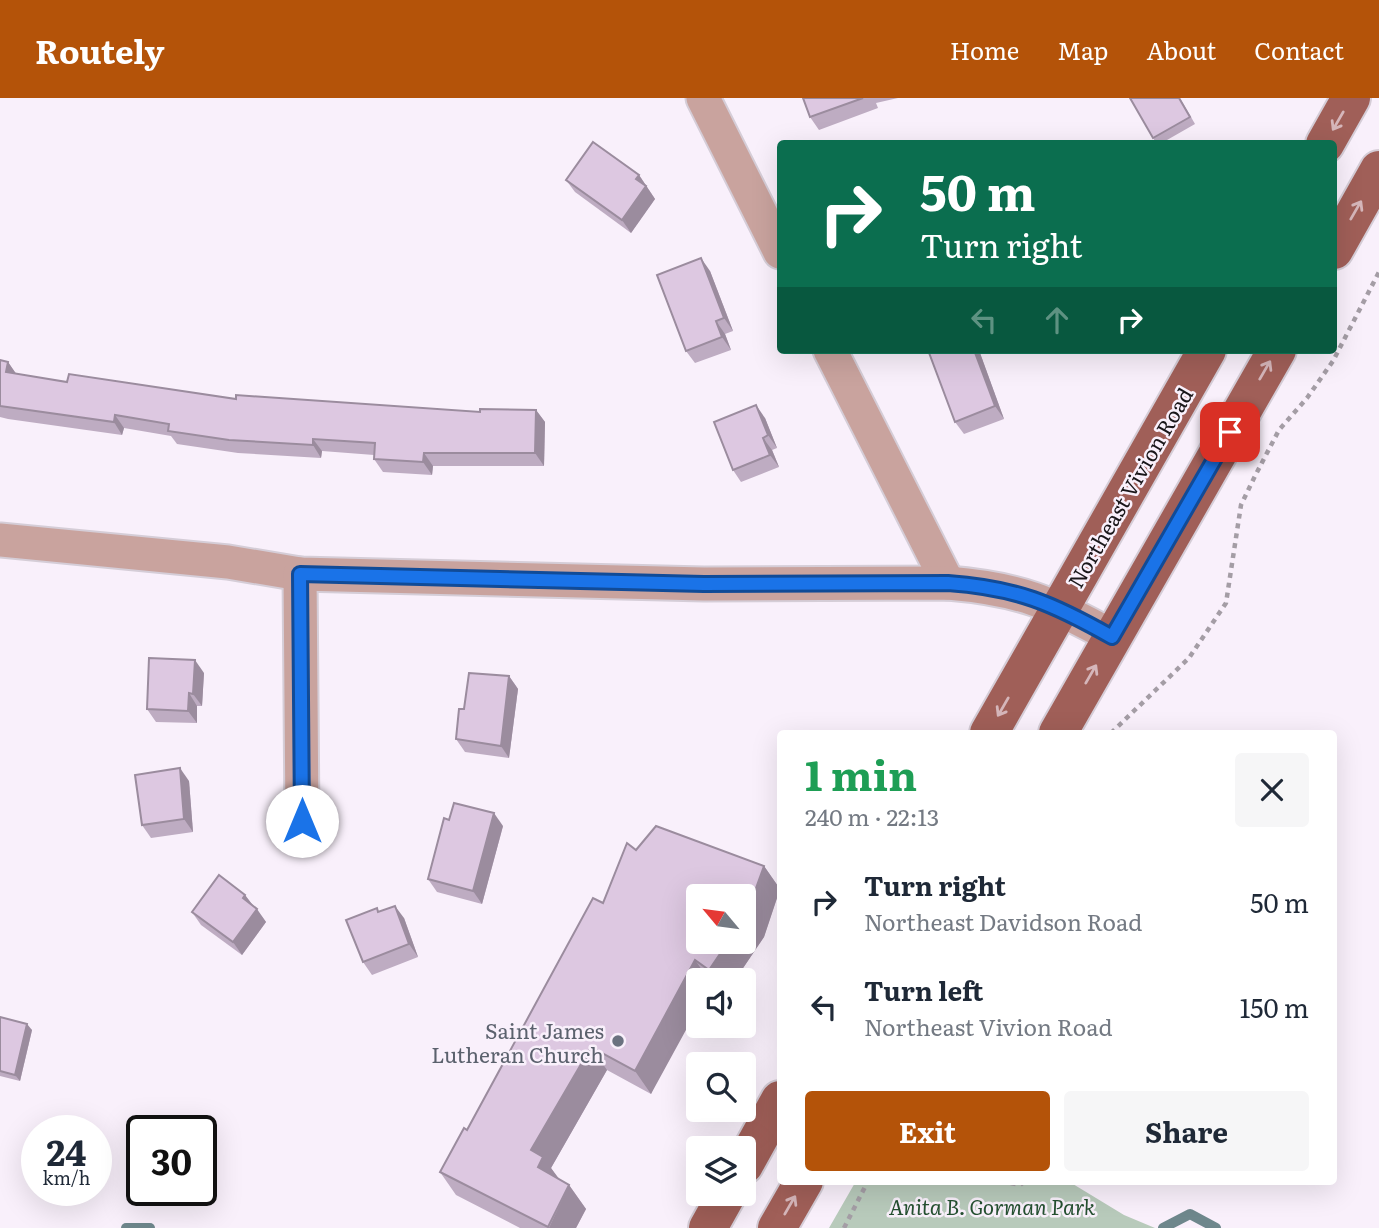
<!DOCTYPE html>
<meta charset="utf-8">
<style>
:root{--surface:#fff;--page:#f6f6f7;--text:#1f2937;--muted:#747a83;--accent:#b45309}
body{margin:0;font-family:Literata,serif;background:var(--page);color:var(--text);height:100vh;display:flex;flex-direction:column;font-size:26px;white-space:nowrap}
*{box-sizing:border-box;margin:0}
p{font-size:23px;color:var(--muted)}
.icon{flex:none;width:38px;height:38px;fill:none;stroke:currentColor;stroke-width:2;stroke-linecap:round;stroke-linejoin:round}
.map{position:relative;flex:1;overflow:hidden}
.drawer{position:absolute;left:777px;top:632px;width:560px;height:455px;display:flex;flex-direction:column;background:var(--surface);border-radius:7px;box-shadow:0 7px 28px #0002}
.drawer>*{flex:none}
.hud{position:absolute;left:777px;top:42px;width:560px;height:214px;border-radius:7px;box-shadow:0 7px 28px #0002;background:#0b6e4f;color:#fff;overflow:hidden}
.needle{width:46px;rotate:299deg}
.fabs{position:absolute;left:686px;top:786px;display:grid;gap:14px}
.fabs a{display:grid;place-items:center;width:70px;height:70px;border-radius:7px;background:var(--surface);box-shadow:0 7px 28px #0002;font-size:35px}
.speed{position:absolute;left:21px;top:1017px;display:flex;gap:14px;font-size:35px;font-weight:700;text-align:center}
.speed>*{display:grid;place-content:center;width:91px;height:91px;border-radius:50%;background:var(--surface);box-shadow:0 7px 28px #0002;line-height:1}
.speed small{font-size:18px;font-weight:400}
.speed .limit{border:4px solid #111;border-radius:10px;background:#fff;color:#111}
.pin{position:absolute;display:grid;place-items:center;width:60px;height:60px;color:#fff;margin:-30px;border-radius:14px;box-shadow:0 4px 10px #0006}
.me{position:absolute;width:77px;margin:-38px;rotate:0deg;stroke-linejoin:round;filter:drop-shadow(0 0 5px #0008)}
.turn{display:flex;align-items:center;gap:24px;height:147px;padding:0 28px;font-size:32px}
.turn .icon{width:91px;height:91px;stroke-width:2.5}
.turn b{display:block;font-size:49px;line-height:60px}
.lanes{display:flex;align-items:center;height:66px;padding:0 28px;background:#0003;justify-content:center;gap:35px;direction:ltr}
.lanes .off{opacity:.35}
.round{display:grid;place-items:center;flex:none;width:74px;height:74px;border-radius:7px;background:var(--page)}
.headline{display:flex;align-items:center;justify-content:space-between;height:119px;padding:0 28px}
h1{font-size:42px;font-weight:700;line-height:52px;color:#1e9e55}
.button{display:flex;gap:14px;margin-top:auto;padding:14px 28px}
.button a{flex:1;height:80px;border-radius:7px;background:var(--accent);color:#fff;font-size:28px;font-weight:700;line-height:80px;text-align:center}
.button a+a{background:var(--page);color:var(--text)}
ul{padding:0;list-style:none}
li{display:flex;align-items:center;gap:21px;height:105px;padding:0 28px}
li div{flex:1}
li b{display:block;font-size:26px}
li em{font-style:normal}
header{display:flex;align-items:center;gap:42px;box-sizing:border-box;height:98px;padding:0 35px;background:var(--accent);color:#fff}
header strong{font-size:33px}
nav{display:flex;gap:38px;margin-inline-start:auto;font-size:24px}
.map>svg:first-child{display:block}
.green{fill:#b8cabb}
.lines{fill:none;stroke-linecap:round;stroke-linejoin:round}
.stream{stroke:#6e878c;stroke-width:10}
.minor-casing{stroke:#d5cdd7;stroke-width:37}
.primary-casing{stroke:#d5cdd7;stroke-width:42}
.path{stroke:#a49da5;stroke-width:4.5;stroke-dasharray:5 5;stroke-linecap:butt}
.minor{stroke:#c9a39e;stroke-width:33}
.primary{stroke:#a05f58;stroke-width:38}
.wall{fill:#beacc2}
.shaded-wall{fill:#9b8c9e}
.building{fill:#ddc8e1;stroke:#9b8c9e;stroke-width:2}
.oneway{stroke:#d5b6ba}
.route-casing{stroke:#114b97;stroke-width:18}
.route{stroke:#1a73e8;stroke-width:12}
.worship-dot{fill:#6b7280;stroke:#f9f0fb;stroke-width:2.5}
.labels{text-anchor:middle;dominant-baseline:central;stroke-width:5;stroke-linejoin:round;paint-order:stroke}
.street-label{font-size:21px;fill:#191619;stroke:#f9f0fb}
.worship-label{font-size:21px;fill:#5b616d;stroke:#f9f0fb;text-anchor:end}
.park-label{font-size:21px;font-style:italic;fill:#255031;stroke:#f9f0fb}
</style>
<header>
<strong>Routely</strong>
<nav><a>Home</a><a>Map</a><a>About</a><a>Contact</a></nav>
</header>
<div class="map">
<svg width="1379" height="1130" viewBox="0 0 1379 1130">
<rect width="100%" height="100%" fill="#f9f0fb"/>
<polygon class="green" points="856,1083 1068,1083 1124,1117 1155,1130 829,1130"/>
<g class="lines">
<g class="stream">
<polyline points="126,1130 150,1130"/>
<polyline points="1163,1130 1190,1116 1216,1130"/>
</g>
<defs>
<g id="minor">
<polyline points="703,0 780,154"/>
<polyline points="830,252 948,485"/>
<path d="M0,442L228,464L300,476L704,486L948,485C1020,491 1050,504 1113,539"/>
<polyline points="300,476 302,723"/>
</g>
<g id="primary">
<polyline points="1325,46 1351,0"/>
<polyline points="1334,152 1379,72"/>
<polyline points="989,635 1207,252"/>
<polyline points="1058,635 1277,252"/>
<polyline points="744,1067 780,1002"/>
<polyline points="708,1130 727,1096"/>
<polyline points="777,1130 804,1083"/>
</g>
</defs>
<use href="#minor" class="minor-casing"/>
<use href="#primary" class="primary-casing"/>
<g class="path">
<polyline points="1111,635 1189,560 1226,505 1241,407 1255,378 1279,332 1307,300 1333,263 1379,174"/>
<polyline points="1001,1083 1020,1087 1025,1083"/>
<polyline points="844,1130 868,1083"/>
</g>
<use href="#minor" class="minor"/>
<use href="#primary" class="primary"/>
</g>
<g class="wall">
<polygon points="803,0 898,0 876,5 878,10 819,32 810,19"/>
<polygon points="1180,0 1195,26 1160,46 1157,46 1153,40"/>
<polygon points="639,77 655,101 631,135 575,94 566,82"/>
<polygon points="710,173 733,233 725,236 731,252 695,265 686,253"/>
<polygon points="928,252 977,252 980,255 1004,321 964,336 955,324"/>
<polygon points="0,262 8,264 16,276 67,284 236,301 480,314 536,312 545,324 544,368 433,368 432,377 383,374 374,361 374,357 322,353 321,360 238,355 177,346 171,338 124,330 122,337 8,321 0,319"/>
<polygon points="765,320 777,350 772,352 779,369 741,384 733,372"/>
<polygon points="204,575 202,608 197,608 197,625 156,624 147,611"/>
<polygon points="509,578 518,591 509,660 465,654 456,641 464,611"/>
<polygon points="189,683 193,734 151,740 142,727"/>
<polygon points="503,728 482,806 437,794 428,781"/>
<polygon points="764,768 780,791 764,839 735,882 698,882 651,996 607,972 551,1070 558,1081 569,1087 586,1111 576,1130 520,1130 456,1097 440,1074 467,1032 603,805"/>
<polygon points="245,797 266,824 242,857 201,827 192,814"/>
<polygon points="377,810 379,814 404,820 418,859 372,877 363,864"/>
<polygon points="0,919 32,932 20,983 0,978"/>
</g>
<g class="shaded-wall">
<polygon points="639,77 655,101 631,135 622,122 636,81"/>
<polygon points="701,160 710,173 733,233 724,220"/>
<polygon points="716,223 725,236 731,252 722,239"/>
<polygon points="974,252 977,252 980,255 1004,321 995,308"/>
<polygon points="8,264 17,277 6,274"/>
<polygon points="756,307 765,320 777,350 768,337"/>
<polygon points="536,312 545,324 544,368 535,355"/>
<polygon points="115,317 124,330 122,337 114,324"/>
<polygon points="763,340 772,352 779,369 770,357"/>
<polygon points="313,341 322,353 321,360 313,347"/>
<polygon points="424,355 433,368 432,377 423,364"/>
<polygon points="195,562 204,575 202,608 193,596"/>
<polygon points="509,578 518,591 509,660 501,648"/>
<polygon points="189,595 197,608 197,625 188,613"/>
<polygon points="180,670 189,683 193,734 184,721"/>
<polygon points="494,715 503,728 482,806 473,793"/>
<polygon points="764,768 780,791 764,839 735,882 716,882 709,872 728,844 744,844 744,821"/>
<polygon points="245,797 254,809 243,800"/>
<polygon points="395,808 404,820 418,859 409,846"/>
<polygon points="257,811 266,824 242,857 233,844"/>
<polygon points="695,862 709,882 698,882 698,910 651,996 635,973"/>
<polygon points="27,926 32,932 20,983 15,977"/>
<polygon points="591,949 607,972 551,1070 560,1082 538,1069 531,1052"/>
<polygon points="569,1087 586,1111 576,1130 549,1130"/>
</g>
<g class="building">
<polygon points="803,0 863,0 810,19"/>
<polygon points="1130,0 1179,0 1190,19 1153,40"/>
<polygon points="593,44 639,77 636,81 646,88 622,122 566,82"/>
<polygon points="701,160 724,220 716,223 722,239 686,253 657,177"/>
<polygon points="928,252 974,252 995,308 955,324"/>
<polygon points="0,262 8,264 6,274 67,284 69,276 236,301 236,297 480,314 480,311 536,312 535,355 424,355 423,364 374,361 375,345 313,341 313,347 229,342 168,333 169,326 115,317 114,324 0,308"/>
<polygon points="756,307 768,337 763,340 770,357 733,372 714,324"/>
<polygon points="149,560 195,562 193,596 189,595 188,613 147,611"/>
<polygon points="469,575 509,578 501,648 456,641 459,611 464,611"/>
<polygon points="180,670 184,721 142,727 135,677"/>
<polygon points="454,705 494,715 473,793 428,781 444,720 449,722"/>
<polygon points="656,728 764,768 747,815 744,821 744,798 698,798 698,844 728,844 709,872 695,862 635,973 591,949 531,1052 543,1059 538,1069 569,1087 548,1129 440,1074 464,1030 467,1032 593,800 603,805 627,745 636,752"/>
<polygon points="219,777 245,797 243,800 257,811 233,844 192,814"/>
<polygon points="395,808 409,846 363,864 346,822 377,810 378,814"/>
<polygon points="0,919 27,926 15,977 0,973"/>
</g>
<defs><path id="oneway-shaft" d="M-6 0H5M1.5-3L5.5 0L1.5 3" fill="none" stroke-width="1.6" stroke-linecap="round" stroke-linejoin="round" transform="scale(1.75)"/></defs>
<g class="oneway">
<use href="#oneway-shaft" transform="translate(1338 23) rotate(120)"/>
<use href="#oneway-shaft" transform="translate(1356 112) rotate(-60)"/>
<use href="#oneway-shaft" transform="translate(1265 272) rotate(-60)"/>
<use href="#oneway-shaft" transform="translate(1091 576) rotate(-60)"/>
<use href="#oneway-shaft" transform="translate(1003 609) rotate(120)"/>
<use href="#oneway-shaft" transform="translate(790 1107) rotate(-60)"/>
</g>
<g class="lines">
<defs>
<path id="route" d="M302,723L300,476L704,486L948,485C1017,490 1052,505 1112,539L1230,334"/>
</defs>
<use href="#route" class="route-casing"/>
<use href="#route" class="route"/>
</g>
<circle class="worship-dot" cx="618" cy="943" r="7"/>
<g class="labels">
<g class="street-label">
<text transform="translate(1129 389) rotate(-60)">Northeast Vivion Road</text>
</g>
<g class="worship-label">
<text x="604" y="931">Saint James<tspan x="604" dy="24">Lutheran Church</tspan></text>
</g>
<g class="park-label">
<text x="992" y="1107">Anita B. Gorman Park</text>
</g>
</g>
</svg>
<div class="fabs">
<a><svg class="needle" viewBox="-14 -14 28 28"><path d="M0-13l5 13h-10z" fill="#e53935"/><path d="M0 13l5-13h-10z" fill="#747a83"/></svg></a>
<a><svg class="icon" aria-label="sound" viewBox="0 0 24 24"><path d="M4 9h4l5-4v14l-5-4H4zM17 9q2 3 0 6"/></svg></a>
<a><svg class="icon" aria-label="search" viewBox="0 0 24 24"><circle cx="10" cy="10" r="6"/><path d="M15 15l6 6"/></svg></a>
<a><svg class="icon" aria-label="layers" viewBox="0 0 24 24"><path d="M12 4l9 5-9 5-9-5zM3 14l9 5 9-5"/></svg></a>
</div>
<div class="speed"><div>24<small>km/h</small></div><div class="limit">30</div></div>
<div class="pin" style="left:1230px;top:334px;background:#d93025"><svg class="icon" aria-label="arrive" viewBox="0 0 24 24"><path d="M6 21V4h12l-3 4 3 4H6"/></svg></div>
<svg class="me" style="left:302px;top:723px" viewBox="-20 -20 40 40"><circle r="19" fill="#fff"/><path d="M0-13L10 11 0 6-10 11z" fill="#1a73e8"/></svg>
<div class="hud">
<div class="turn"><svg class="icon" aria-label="right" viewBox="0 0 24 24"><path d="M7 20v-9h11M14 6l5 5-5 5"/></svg><div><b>50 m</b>Turn right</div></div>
<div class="lanes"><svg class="icon off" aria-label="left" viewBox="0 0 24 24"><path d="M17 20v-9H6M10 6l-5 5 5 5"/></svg><svg class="icon off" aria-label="ahead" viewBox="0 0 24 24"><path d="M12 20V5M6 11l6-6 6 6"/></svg><svg class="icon" aria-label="right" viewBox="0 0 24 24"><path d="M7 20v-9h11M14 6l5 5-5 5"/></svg></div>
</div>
<section class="drawer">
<div class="headline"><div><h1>1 min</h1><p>240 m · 22:13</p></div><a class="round"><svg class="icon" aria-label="close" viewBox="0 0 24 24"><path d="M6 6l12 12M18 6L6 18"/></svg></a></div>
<ul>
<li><svg class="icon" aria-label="right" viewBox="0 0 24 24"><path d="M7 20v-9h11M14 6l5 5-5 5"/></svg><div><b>Turn right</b><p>Northeast Davidson Road</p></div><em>50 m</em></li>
<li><svg class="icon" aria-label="left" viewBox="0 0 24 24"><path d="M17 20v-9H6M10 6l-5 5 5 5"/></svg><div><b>Turn left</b><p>Northeast Vivion Road</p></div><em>150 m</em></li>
</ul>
<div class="button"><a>Exit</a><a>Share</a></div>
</section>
</div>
